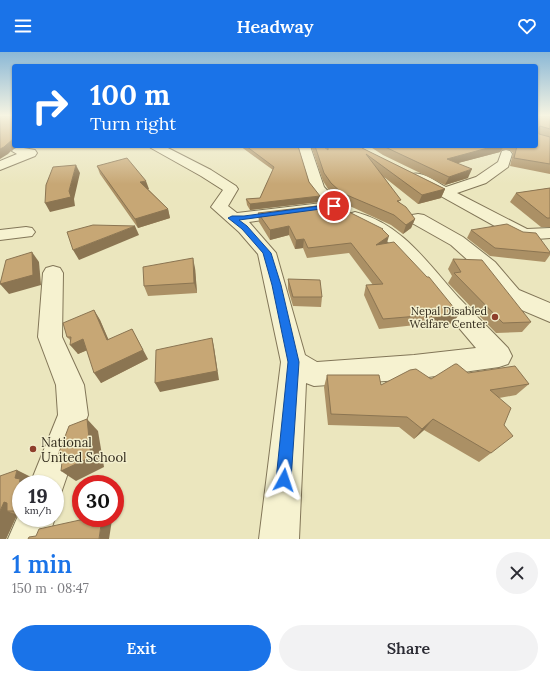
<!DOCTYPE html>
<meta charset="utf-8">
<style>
:root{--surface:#fff;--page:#f2f2f3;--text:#2b2b33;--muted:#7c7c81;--accent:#1a73e8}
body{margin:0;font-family:Lora,serif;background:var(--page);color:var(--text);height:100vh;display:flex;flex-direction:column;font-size:15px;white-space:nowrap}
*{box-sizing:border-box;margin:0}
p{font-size:13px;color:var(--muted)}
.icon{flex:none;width:22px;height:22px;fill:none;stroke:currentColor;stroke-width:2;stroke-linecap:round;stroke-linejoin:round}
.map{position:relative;height:487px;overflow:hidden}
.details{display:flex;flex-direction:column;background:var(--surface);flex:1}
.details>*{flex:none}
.hud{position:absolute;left:12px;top:12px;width:526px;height:84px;border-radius:4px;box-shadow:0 1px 3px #0004;background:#1a73e8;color:#fff;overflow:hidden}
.speed{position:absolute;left:12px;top:423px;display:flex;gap:8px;font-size:20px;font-weight:700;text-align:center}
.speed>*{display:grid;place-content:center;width:52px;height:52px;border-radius:50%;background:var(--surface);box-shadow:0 1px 3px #0004;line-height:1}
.speed small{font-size:10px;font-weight:400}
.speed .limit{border:6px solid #d22;background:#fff;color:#111}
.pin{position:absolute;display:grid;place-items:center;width:34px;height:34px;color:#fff;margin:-17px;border:2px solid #fff;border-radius:50%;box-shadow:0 1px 4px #0007}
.me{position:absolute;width:44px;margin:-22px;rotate:5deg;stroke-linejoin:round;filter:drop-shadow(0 0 3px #0008)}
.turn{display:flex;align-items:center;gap:14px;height:84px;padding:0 12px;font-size:18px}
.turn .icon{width:52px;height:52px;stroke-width:2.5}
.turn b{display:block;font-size:28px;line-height:34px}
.round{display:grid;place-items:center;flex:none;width:42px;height:42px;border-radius:21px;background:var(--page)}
.summary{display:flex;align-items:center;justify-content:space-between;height:68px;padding:0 12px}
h1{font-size:24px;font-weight:600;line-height:30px;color:var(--accent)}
.primary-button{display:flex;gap:8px;margin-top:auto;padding:8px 12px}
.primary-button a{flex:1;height:46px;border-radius:24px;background:var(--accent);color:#fff;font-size:16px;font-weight:600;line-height:46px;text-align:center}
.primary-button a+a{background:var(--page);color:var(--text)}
header{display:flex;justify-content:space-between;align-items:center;height:52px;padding:0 12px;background:var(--accent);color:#fff;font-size:18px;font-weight:600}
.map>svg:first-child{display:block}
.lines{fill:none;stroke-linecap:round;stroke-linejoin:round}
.minor-casing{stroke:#827658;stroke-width:2}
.minor{fill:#f6f2d0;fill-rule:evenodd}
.wall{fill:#ab9065}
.shaded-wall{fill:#8b7552}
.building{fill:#c7a775;stroke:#8b7552}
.route{fill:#1a73e8;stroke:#114b97}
.poi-dot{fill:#8e3e2b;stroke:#f3efcd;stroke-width:1.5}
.labels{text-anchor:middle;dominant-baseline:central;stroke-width:3;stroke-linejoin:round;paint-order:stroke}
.poi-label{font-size:11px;fill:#322b1c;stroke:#f3efcd;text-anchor:end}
.near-poi-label{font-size:13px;fill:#322b1c;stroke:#f3efcd;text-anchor:start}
</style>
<header><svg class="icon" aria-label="menu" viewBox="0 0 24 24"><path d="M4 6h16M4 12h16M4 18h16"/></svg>Headway<svg class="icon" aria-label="heart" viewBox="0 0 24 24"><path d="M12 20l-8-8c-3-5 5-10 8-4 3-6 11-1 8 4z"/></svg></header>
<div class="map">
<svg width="550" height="487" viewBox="0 0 550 487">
<rect width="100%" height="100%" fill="#ebe6be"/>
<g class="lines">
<defs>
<g id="minor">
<path d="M149,94H164L211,118L236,134L238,137L228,154L237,161L322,151L310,135L298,94H310L324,135L342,154L340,157L249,170L276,201L305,303L317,310L414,303L476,296L443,257L413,216L394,195L378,182L349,168L347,165L349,162L355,160C403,172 428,212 459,246C475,263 492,279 508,296L512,304L508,312L499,315L414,327L314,334L306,331L299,487H259L281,310L258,202L239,180L211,155L223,138L201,124L151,96Z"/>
<polygon points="18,95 35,98 37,101 35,104 0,118 0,109 17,102 12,99 14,97"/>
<path d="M506,98L510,99L512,102L508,115L486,131L457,141L527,177L550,176V186L524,188L518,187L412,128L410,125L412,122C423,119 436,130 446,135L476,125L498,110L502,99Z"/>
<polygon points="418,162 424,163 463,185 495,210 519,238 550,251 550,270 503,250 481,220 451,193 412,171 410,167 412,163"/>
<polygon points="26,175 32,176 35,180 32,184 0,188 0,178"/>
<polygon points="53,214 60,216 63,221 62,285 84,333 88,363 60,444 55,447 55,432 30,432 58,363 56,333 38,285 43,221 46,216"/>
<polygon points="21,457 21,466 55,466 48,487 8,487"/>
</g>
</defs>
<use href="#minor" class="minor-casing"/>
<use href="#minor" class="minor"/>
</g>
<g class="wall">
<polygon points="536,64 550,64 550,122 510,114 513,101 510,98 502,98 500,100 458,111 468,126 445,133 383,103 369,94 536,94"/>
<polygon points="240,94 298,94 309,130 319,150 250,158 247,153 246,147 260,146 273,118"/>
<polygon points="311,94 323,94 327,97 327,94 360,94 362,96 445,137 441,146 418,152 384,125 400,151 415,167 411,176 403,182 391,173 341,150 330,140 323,129"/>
<polygon points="97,114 149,137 148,137 168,157 170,166 138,176 100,122"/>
<polygon points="550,136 550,175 541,175 510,150 516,141"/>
<polygon points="258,161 383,178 387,192 459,262 453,271 427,276 425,272 379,277 364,243 366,233 373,233 349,201 307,206 303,196 295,197 289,183 270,188 259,170"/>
<polygon points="471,178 550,200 550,203 545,210 490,204 467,186"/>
<polygon points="453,207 531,270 522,280 496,281 448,231 452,224 448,217"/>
<polygon points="195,216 197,241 148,244 144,234"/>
<polygon points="288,227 322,245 321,255 293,254 288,237"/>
<polygon points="94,258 100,268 108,287 148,307 101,331 87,298 78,302 71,289 67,285"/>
<polygon points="468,321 529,332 516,343 499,346 491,401 479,410 424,378 414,387 399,375 328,373 324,335 327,323 381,333 431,327"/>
<polygon points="0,424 31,425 29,431 31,432 21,432 21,464 17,463 6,487"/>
</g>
<g class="shaded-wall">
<polygon points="14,86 14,94 16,94 8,102 0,107 0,97"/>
<polygon points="495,94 504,94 500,100 443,115 447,107"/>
<polygon points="76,113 80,121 74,147 75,154 50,160 45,151 69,139"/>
<polygon points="472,117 468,126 445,133 449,125"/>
<polygon points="146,129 149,137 143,139 140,130"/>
<polygon points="445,137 441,146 418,152 422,143"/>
<polygon points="320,144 319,150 250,158 250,152"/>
<polygon points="168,157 170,166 138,176 135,167"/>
<polygon points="415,167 411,176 403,182 406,173"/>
<polygon points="135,174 139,183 79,208 73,198"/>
<polygon points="289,174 289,183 270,188 270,178"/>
<polygon points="389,184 386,194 376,193"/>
<polygon points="304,187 303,196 295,197 296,188"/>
<polygon points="32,200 39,210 41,233 9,242 0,232"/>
<polygon points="193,206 195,216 197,241 194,231"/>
<polygon points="94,258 100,268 113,298 107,288"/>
<polygon points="459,262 453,271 427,276 433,266"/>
<polygon points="132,277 148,307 101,331 94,321"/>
<polygon points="212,286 214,295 219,328 160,340 155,331"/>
<polygon points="83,287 90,297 78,302 70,293"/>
<polygon points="87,367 98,379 104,415 76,429 61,419"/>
<polygon points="433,367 424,378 414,387 422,377"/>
<polygon points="63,401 72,413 58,403"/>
<polygon points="17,418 31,425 29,431 31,432 21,432 21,461 15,459 7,459 17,463 6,487 0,487 0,459 4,450 16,455 15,426"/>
<polygon points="102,466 108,466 112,468 109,487 99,487"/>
</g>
<g class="building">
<polygon points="0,64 14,64 14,86 4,95 0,97"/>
<polygon points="536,64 550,64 550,77 540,74 539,76 539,82 550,85 550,112 514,106 517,94 536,94"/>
<polygon points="246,94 298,94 309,130 320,144 250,152 246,147 260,146 274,115"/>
<polygon points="315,94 323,94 328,98 328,94 360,94 362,96 445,137 422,143 366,102 401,148 397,149 406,155 415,167 406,173 394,163 342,141 331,131 324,121"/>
<polygon points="383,94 495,94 447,107 472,117 449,125"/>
<polygon points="127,106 146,129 140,130 168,157 135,167 97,114"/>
<polygon points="76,113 69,139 71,145 45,151 46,133 53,115"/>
<polygon points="550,136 550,166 547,166 516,141"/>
<polygon points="333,152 383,177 382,177 389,184 376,193 394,190 427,225 429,225 459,262 433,266 430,263 383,267 366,233 383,232 351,191 308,196 304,187 296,188 289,174 270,178 258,161"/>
<polygon points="507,172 523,180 536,181 550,200 550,201 495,196 471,178"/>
<polygon points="93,173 135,174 73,198 67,180"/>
<polygon points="32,200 33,223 0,232 6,208"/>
<polygon points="193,206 194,231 144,234 143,215"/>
<polygon points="453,207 482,208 531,270 503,271 454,221 461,220"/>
<polygon points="288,227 320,228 322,245 293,245"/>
<polygon points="94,258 107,288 132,277 143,298 94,321 83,287 70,293 71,285 67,285 63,271"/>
<polygon points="212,286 217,319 155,331 156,298"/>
<polygon points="455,312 457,312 468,321 515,314 529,332 490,338 511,356 504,373 513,384 491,401 433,367 422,377 407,365 331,362 327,323 379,323 381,333 410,318 416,317 431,327"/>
<polygon points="87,367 91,405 61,419 63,401 58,403 69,374"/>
<polygon points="17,418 15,426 20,427 15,459 7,459 7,451 4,450 0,459 0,424"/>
<polygon points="89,466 102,466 99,487 28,487 29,485 36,484 39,477"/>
</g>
<linearGradient id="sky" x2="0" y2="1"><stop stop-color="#8bb8d6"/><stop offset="0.48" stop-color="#f6f4e2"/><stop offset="1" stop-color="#f6f4e2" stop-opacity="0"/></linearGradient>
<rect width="550" height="132" fill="url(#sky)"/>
<polygon class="route" points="334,152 336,153 336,155 239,168 247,174 271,201 281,233 299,310 291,428 289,433 284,435 279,433 276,428 288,310 272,233 263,201 242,177 228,166 232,164 244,164"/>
<g class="poi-dot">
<circle cx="495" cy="265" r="4"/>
<circle cx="33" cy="397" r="4"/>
</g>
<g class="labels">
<g class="poi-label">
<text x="487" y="259">Nepal Disabled<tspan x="487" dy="13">Welfare Center</tspan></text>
</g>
<g class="near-poi-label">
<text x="41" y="390">National<tspan x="41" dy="15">United School</tspan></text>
</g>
</g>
</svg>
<div class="speed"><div>19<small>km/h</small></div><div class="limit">30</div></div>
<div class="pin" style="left:334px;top:154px;background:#d93025"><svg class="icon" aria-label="arrive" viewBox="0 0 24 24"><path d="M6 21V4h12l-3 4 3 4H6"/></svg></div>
<svg class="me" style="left:284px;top:428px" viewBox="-20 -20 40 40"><path d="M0-17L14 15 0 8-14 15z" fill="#1a73e8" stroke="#fff" stroke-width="4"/></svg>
<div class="hud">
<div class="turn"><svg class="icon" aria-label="right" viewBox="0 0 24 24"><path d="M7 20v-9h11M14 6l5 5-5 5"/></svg><div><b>100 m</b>Turn right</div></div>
</div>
</div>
<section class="details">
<div class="summary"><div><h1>1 min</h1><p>150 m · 08:47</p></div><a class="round"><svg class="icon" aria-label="close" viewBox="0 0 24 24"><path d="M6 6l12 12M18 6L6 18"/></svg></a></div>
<div class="primary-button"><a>Exit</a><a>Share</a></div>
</section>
